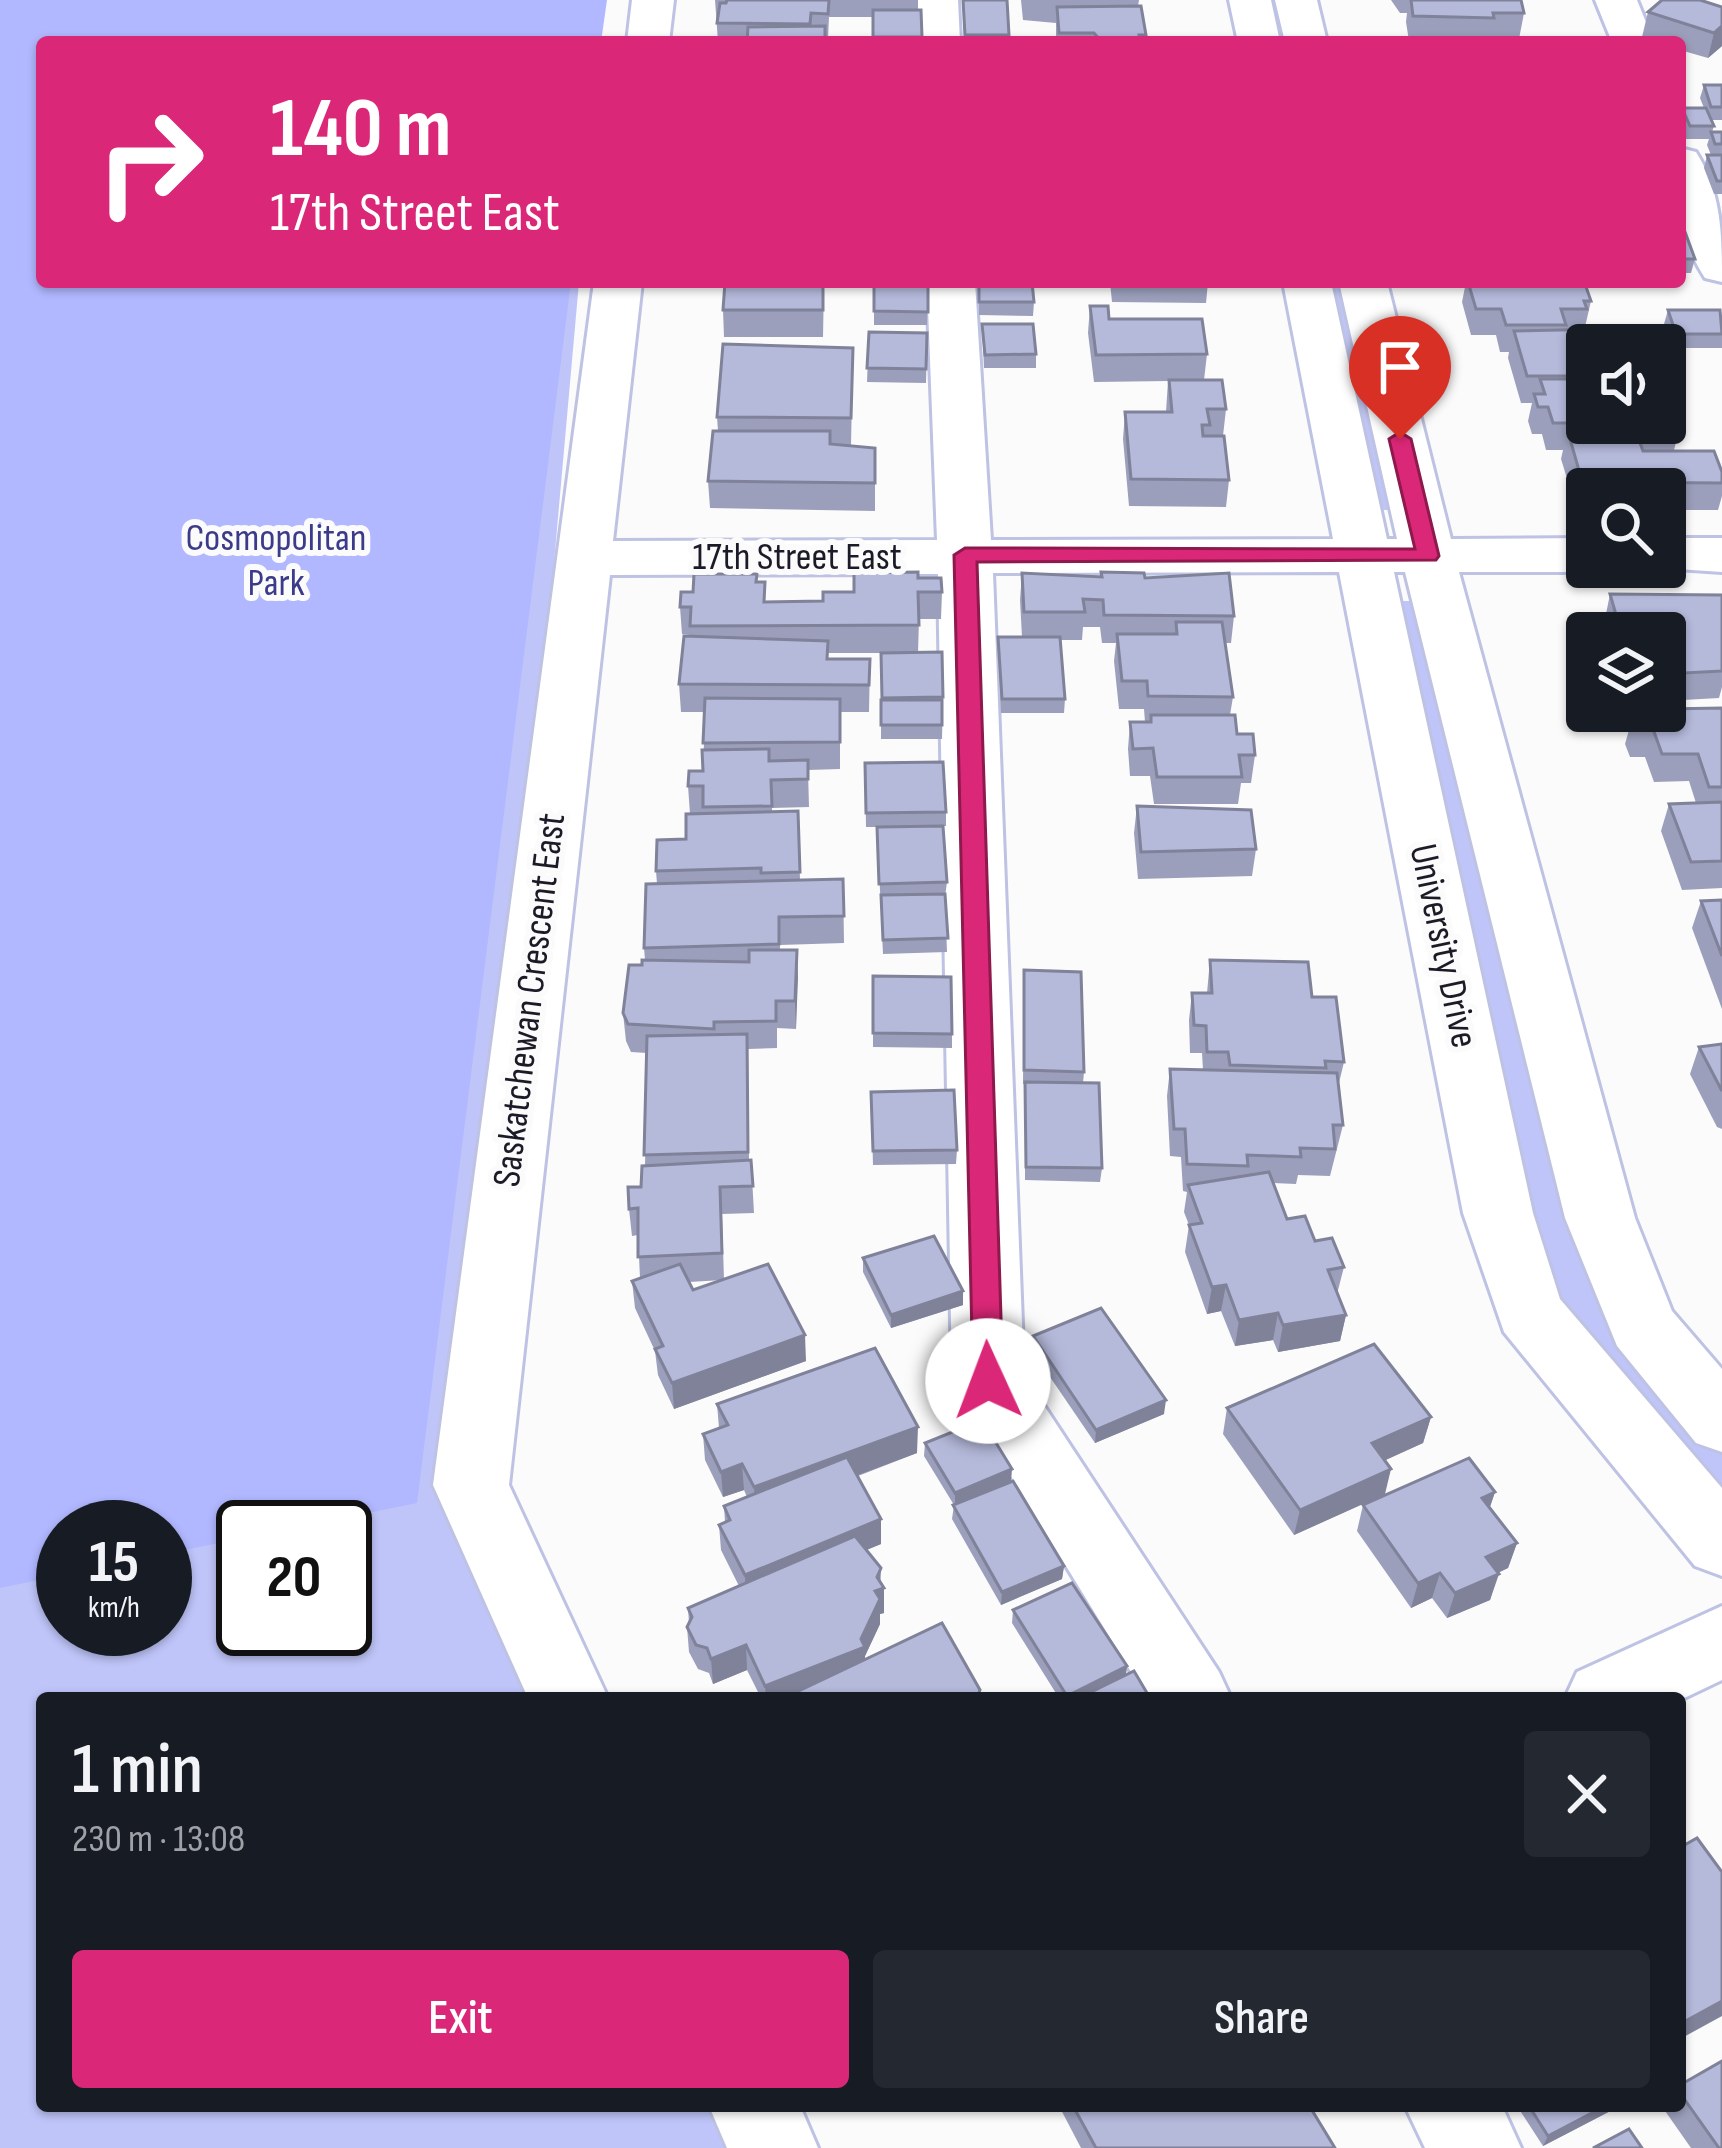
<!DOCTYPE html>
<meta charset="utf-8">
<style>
:root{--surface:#171b24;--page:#242831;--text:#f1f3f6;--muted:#9ea1a6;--accent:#db2777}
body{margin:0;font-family:"Sofia Sans Condensed",sans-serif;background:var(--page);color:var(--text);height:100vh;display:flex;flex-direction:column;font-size:45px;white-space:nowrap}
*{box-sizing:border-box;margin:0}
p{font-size:39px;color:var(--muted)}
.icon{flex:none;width:66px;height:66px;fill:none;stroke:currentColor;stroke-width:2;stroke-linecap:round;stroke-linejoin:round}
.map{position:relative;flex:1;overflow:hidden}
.details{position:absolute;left:36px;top:1692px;width:1650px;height:420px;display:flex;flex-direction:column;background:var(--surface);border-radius:12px;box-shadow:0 3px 9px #0004}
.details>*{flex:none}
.banner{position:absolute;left:36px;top:36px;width:1650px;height:252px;border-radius:12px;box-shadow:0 3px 9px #0004;background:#db2777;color:#fff;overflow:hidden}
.buttons{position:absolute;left:1566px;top:324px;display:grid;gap:24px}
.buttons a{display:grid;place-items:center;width:120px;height:120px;border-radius:12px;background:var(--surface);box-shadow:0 3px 9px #0004;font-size:60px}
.speed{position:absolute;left:36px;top:1500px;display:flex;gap:24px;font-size:60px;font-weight:700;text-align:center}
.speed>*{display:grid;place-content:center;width:156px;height:156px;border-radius:50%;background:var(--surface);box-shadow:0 3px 9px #0004;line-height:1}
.speed small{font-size:30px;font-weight:400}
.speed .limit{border:6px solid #111;border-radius:18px;background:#fff;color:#111}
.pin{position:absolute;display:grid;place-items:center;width:102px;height:102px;color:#fff;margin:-123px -51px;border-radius:50% 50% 50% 0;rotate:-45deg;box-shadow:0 0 12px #0007}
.pin .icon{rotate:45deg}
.me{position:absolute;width:132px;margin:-66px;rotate:358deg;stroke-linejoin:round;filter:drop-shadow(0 0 9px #0008)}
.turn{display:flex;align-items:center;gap:42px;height:252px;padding:0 36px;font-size:54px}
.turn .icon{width:156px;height:156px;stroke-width:2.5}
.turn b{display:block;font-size:84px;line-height:102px}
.round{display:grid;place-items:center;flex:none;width:126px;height:126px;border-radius:12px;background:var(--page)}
.summary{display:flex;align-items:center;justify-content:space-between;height:204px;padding:0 36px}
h1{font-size:72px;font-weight:600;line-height:90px}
.button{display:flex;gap:24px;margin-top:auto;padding:24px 36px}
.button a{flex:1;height:138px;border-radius:12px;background:var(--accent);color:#fff;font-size:48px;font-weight:600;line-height:138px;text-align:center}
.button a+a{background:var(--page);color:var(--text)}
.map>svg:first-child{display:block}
.green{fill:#bfc5f9;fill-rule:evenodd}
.forest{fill:#b1b8ff}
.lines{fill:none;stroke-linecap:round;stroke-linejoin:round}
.minor-casing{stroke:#bec2e3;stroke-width:6}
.minor{fill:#fff;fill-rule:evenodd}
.wall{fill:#9c9fbb;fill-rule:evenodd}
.shaded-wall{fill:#7f8299}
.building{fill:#b5b9da;stroke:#7f8299;stroke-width:3}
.route{fill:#db2777;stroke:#8e194d;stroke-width:3}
.labels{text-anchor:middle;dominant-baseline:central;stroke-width:12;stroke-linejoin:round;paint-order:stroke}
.park-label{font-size:39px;fill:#3c3b8b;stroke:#fbfbfb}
.street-label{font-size:39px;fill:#1a1b27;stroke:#fbfbfb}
</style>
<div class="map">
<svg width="1722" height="2148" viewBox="0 0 1722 2148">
<rect width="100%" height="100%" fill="#fbfbfb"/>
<g class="green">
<path d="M0,0L42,42V282H579L471,1494L563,1698H42V2106H747L766,2148H0ZM63,1527H165V1629H63ZM243,1527H345V1629H243Z"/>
<polygon points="1323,282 1350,282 1398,510 1379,510"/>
<polygon points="1396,601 1418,601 1585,1271 1621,1331 1722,1452 1722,1510 1567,1315 1534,1233"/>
</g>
<polygon class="forest" points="0,0 607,0 601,42 42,42 42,282 571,282 417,1503 299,1527 243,1527 243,1538 165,1554 165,1527 63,1527 63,1575 0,1588"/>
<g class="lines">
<defs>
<g id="minor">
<polygon points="632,0 674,0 669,42 627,42"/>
<polygon points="916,0 958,0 960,42 918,42"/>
<polygon points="1229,0 1271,0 1280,42 1238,42"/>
<polygon points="1275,0 1317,0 1327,42 1285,42"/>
<polygon points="1595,0 1637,0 1654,42 1612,42"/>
<path d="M1680,148L1696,152C1722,193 1722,235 1722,282L1705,278C1678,238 1680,195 1680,148Z"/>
<polygon points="594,282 642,282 613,541 937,540 927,282 975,282 991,540 1333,539 1283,282 1331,282 1387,539 1397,539 1339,282 1387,282 1451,539 1587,538 1587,567 1605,567 1587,572 1459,572 1635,1218 1672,1311 1722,1369 1722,1452 1696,1443 1617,1346 1565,1218 1405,572 1394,572 1533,1213 1560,1299 1722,1488 1722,1576 1695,1566 1504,1332 1463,1213 1339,572 993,573 1024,1375 1219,1672 1231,1698 1147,1698 952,1380 938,574 610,575 509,1485 608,1698 528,1698 433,1485"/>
<polygon points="1665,538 1722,538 1722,572 1647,567 1665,567"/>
<polygon points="1722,1606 1722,1680 1680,1700 1565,1698 1577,1672"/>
<polygon points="709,2106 800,2106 818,2148 727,2148"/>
<polygon points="1405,2106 1502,2106 1521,2148 1425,2148"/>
</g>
</defs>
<use href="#minor" class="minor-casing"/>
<use href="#minor" class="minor"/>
</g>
<g class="wall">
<polygon points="715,0 918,0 918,10 921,10 922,42 873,42 873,17 829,17 828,39 825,39 825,42 718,42"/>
<polygon points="963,0 1009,35 1009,42 964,42"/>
<polygon points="1021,0 1139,0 1138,6 1146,35 1146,42 1056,42 1056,23 1023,20"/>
<polygon points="1391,0 1521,0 1524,13 1519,39 1490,38 1489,42 1409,41 1406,22 1407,13 1400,13"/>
<polygon points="1722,7 1722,46 1708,58 1680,50 1680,42 1656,42 1642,37 1648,12"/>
<polygon points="1704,85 1722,85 1722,120 1711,120 1714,126 1712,132 1722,132 1722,194 1714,194 1704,168 1707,155 1711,155 1707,145 1709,139 1686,139 1680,124 1682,108 1704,108 1700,98"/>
<polygon points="1680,221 1695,259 1691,273 1680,273"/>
<polygon points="824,282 823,337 724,337 723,310"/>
<polygon points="874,282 928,282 927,325 874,325"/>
<polygon points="979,282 1034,302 1033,316 979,315"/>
<polygon points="1110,282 1208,282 1206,303 1112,302"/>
<polygon points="1466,282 1569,284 1591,301 1585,327 1582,330 1587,345 1587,423 1681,423 1674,450 1722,472 1722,496 1718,510 1665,510 1665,489 1587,489 1587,509 1585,509 1582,501 1574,501 1561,459 1563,450 1546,450 1542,434 1532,434 1528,421 1532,403 1521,403 1508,358 1509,352 1500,352 1496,335 1471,335 1462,302"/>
<polygon points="1090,306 1109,319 1207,354 1204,380 1226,409 1223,436 1229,480 1226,507 1129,506 1123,439 1125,412 1166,412 1168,381 1094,382 1088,333"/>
<polygon points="1668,310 1722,315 1722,348 1672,348 1664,324"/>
<polygon points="982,324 1036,354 1036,368 984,368"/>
<polygon points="869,332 927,333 926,383 867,382"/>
<polygon points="853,348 851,445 875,448 875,511 710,508 708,481 718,431 717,417"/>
<polygon points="1101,572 1145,578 1234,616 1231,643 1225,643 1233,697 1230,715 1237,734 1255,755 1251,783 1241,783 1238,804 1154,804 1150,776 1130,776 1128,749 1130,722 1145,722 1144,709 1119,709 1114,661 1116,643 1102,643 1100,627 1083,627 1082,640 1060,640 1065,699 1064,713 1001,713 998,637 1022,637 1020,600 1022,573 1101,577"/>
<path d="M918,578L942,592L941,619H919L918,653L943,697L942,739H881V653H828V659H870L869,712H840V769L808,770L809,807L772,808V812L798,811L800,880L843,879L844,943L780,945V950H797L796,1029L777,1028V1048L748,1049L749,1161L751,1160L754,1213L722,1214L724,1280L806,1361L674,1409L658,1375L655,1351L635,1308L632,1281L640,1278L638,1235L632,1236L629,1209L641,1187L645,1166L647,1053L631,1052L626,1041L623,1013L645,960L644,948L657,884L656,871L686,839L690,814L688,786L703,771L705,712H681L679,684L690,637V635L682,634L680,607L757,582H765V602L823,601L854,592ZM723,1280L693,1290L689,1282Z"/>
<polygon points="1610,594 1722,595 1722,687 1719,698 1665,701 1665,633 1589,633 1591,624 1604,624"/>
<polygon points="1722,708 1722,888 1682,890 1661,831 1669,804 1696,803 1689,781 1654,782 1645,757 1630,757 1625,744 1633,716 1647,716 1649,711"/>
<polygon points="865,763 946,812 946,826 943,826 947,882 945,897 947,952 883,954 877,827 915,827 866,827"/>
<polygon points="1137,806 1256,849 1252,876 1138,879 1134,833"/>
<polygon points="1722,900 1722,1009 1692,928 1701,901"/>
<polygon points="1210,960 1312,997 1344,1062 1338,1087 1343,1125 1330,1176 1298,1175 1296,1184 1273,1183 1287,1219 1344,1267 1337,1294 1346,1315 1340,1341 1278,1352 1273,1340 1235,1346 1221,1311 1207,1314 1185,1252 1189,1225 1184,1212 1187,1192 1183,1191 1181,1157 1170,1156 1167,1096 1170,1069 1203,1070 1202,1053 1190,1053 1189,1020 1192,993 1207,993"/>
<polygon points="1024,970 1084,1072 1083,1083 1102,1168 1100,1182 1025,1180 1025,1084 1023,1084"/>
<polygon points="873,976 952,1034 952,1048 873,1047"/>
<polygon points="1722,1044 1722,1129 1717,1127 1690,1074 1699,1047"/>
<polygon points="871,1092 957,1150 956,1164 873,1165"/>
<polygon points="863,1258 963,1291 963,1305 891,1328 863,1272"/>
<polygon points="1033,1336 1164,1414 1095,1443 1031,1349"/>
<polygon points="717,1404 917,1453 858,1476 881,1519 881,1544 866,1550 884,1588 884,1613 880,1614 880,1624 865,1656 865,1660 979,1698 761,1698 747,1670 713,1684 709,1673 698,1669 689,1652 687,1627 689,1623 688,1608 739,1586 721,1550 719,1525 725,1522 724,1506 747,1497 744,1490 723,1497 705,1460 703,1434 719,1428"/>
<polygon points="1227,1408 1431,1417 1423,1443 1385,1460 1385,1494 1294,1535 1223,1434"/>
<polygon points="925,1443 1011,1482 1064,1566 1062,1579 1001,1605 952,1519 954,1505 924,1456"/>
<polygon points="1495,1492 1490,1507 1517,1543 1508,1568 1498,1573 1490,1600 1447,1618 1432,1598 1411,1608 1357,1531 1363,1505"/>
<polygon points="1013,1610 1127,1666 1126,1675 1150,1698 1059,1698 1012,1623"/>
<polygon points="1680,2085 1722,2148 1691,2148 1663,2108 1665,2106 1680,2106"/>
<polygon points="1059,2106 1301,2106 1335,2148 1081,2148"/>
<polygon points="1517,2106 1620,2106 1543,2146"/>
</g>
<g class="shaded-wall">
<polygon points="1722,26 1722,46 1708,58 1714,33"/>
<polygon points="797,950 798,978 796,1029 795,1001"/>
<polygon points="1226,1285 1221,1311 1207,1314 1212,1287"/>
<polygon points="963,1291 963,1305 891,1328 891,1315"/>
<polygon points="1278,1313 1273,1340 1235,1346 1239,1320"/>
<polygon points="1346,1315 1340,1341 1278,1352 1283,1325"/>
<polygon points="805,1335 806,1361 674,1409 672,1383"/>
<polygon points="1166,1400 1164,1414 1095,1443 1096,1430"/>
<polygon points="1431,1417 1423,1443 1366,1469 1372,1443"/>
<polygon points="918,1427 917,1453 756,1513 754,1487"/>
<polygon points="742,1464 744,1490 723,1497 721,1472"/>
<polygon points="1012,1469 1011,1482 955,1506 955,1493"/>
<polygon points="1391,1469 1385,1494 1294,1535 1300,1510"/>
<polygon points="1495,1492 1486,1518 1482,1498"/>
<polygon points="881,1519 881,1544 746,1600 745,1575"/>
<polygon points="1517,1543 1508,1568 1477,1582 1486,1557"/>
<polygon points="1064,1566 1062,1579 1001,1605 1002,1592"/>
<polygon points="881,1568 880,1589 884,1588 884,1613 880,1614 880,1624 865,1656 865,1671 798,1698 766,1698 765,1686 861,1639"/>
<polygon points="1440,1573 1432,1598 1411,1608 1418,1583"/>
<polygon points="1499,1574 1490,1600 1447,1618 1455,1593"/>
<polygon points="746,1645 747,1670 713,1684 711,1659"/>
<polygon points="1127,1666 1125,1679 1087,1698 1067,1698 1067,1696"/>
<polygon points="1722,2001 1722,2016 1680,2039 1680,2024"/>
<polygon points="1605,2106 1620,2106 1543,2146 1548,2136"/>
</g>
<g class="building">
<polygon points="727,0 829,0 828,14 811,13 810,24 717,23 720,3 726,3"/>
<polygon points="963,0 1007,0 1009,35 965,35"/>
<polygon points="1411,0 1521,0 1524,13 1493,13 1494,18 1413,16"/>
<polygon points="1662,0 1700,0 1722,7 1722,26 1714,33 1648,12"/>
<polygon points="1141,6 1146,35 1139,35 1140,42 1102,42 1094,33 1059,33 1057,7"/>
<polygon points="873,10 921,10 922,37 873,37"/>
<polygon points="825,26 825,42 747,42 748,27"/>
<polygon points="1704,85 1722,85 1722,107 1711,107"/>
<polygon points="1682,108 1706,108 1714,126 1690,126"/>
<polygon points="1711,132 1722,132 1722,144 1715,144"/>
<polygon points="1707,155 1722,155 1722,181 1717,181"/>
<polygon points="1680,221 1681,221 1695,259 1680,259"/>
<polygon points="725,282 823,282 823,310 723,310"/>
<polygon points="874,282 928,282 928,312 874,311"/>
<polygon points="979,282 1032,282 1034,302 979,302"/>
<polygon points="1468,282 1568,282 1569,284 1585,284 1591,301 1584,301 1587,309 1561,309 1566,325 1506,325 1501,309 1476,309"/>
<polygon points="1090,306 1108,306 1109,319 1202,319 1207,354 1096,355"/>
<polygon points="1668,310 1720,310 1722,334 1676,334"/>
<polygon points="982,324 1033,324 1036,354 985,355"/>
<polygon points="1609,329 1614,345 1587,345 1587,376 1527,376 1514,331"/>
<polygon points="869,332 927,333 926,369 867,368"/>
<polygon points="723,344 853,348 851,418 717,417"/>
<polygon points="1540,379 1587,379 1587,423 1553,423 1548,407 1538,407 1534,394 1545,394"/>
<polygon points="1169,380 1222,380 1226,409 1207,409 1210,425 1202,425 1203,436 1224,436 1229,480 1131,479 1125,412 1172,412"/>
<polygon points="1665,403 1674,403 1681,423 1601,423 1665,423"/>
<polygon points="713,431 830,431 830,444 875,448 875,483 708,481"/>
<polygon points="1568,432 1636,432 1643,451 1714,451 1722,472 1722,483 1592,482 1589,474 1580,474"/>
<polygon points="918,572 918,578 941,578 942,592 918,592 919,625 690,626 691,607 680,607 681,592 693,592 694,574 757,574 756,582 765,582 764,602 823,601 823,592 854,592 854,573"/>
<polygon points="1101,572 1144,573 1145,578 1229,573 1234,616 1104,615 1103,600 1083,599 1085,612 1024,612 1022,573 1102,577"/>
<polygon points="1610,594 1722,595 1722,671 1665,674 1665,633 1594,633 1591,624 1619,625"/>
<polygon points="1176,622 1222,622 1233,697 1148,696 1147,681 1122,681 1117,634 1177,634"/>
<polygon points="684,636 828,641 827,659 870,659 869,685 679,684"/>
<polygon points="998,637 1060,637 1065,699 1002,699"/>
<polygon points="942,652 943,697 882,698 881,653"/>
<polygon points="705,698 840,699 840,742 703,743"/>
<rect x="881" y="700" width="61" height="25"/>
<polygon points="1722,708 1722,787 1709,787 1698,754 1662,754 1653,729 1638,729 1633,716 1651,716 1650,711 1665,711 1665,709"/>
<polygon points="1151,715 1235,715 1237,734 1253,734 1255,755 1239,755 1242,777 1157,777 1153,748 1133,749 1130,722 1151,722"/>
<polygon points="769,749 769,761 808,760 808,779 771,780 772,806 703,807 703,786 688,786 689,771 703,771 702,750"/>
<polygon points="943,762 946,812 866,813 865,763"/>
<polygon points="1722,802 1722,861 1691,862 1669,804"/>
<polygon points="1137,806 1251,810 1256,849 1141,852"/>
<polygon points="798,811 800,872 761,873 761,868 656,871 657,840 686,839 686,814"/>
<polygon points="943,826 947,882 879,884 877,827"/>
<polygon points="843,879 844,916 779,917 779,944 644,948 646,884"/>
<polygon points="945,894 948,938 883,940 881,895"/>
<polygon points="1722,900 1722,956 1701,901"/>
<polygon points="749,950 797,950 795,1001 776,1001 776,1021 714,1022 714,1029 628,1024 623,1013 629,965 642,965 642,960 749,962"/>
<polygon points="1210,960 1308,962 1312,997 1336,997 1344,1062 1325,1061 1326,1068 1230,1065 1228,1052 1207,1052 1206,1026 1194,1025 1192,993 1212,993"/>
<polygon points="1024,970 1081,972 1084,1072 1024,1070"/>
<polygon points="873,976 951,977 952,1034 873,1033"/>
<polygon points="747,1034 748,1152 644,1155 647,1036"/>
<polygon points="1722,1044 1722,1091 1699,1047"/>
<polygon points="1170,1069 1337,1073 1343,1125 1333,1125 1335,1149 1300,1148 1301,1157 1247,1155 1248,1166 1187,1164 1185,1129 1174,1129"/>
<polygon points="1025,1082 1099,1083 1102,1168 1026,1167"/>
<polygon points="954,1090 957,1150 873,1151 871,1092"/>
<polygon points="751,1160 753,1186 720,1187 722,1253 638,1257 638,1208 629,1209 628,1187 641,1187 642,1166"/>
<polygon points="1269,1172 1287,1219 1305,1216 1315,1241 1332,1238 1344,1267 1328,1270 1346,1315 1283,1325 1278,1313 1239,1320 1226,1285 1212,1287 1189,1225 1202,1223 1188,1185"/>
<polygon points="934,1236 963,1291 891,1315 863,1258"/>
<polygon points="680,1264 693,1290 768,1264 805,1335 672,1383 655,1349 663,1346 632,1281"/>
<polygon points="1101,1308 1166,1400 1096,1430 1033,1336"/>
<polygon points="1374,1344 1431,1417 1372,1443 1391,1469 1300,1510 1227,1408"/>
<polygon points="875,1348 918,1427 754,1487 742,1464 721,1472 703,1434 728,1425 717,1404"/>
<polygon points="982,1420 1012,1469 955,1493 925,1443"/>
<polygon points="847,1457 881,1519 745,1575 719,1525 730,1520 724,1506"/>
<polygon points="1469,1458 1495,1492 1482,1498 1517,1543 1486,1557 1499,1574 1455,1593 1440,1573 1418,1583 1363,1505"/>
<polygon points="1013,1481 1064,1566 1002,1592 953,1505"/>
<polygon points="855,1536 881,1568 877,1577 884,1588 875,1591 880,1599 861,1639 865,1647 765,1686 746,1645 711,1659 707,1648 696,1645 687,1627 692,1617 688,1608"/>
<polygon points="1072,1583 1127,1666 1067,1696 1013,1610"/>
<polygon points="942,1623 980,1690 977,1698 784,1698"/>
<polygon points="1134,1671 1150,1698 1079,1698"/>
<polygon points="1697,1838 1722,1872 1722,2001 1680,2024 1680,1845 1681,1847"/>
<polygon points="1722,2061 1722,2148 1719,2148 1680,2093 1680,2085"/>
<polygon points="1073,2106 1301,2106 1304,2110 1310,2107 1335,2148 1096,2148"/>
<polygon points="1529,2106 1605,2106 1548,2136"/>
<polygon points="1629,2129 1642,2148 1593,2148"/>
</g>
<polygon class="route" points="1400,432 1411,439 1439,556 1436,560 977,562 1003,1381 999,1389 988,1393 978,1389 973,1381 954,555 965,548 1415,549 1389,439"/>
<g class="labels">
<g class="park-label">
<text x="276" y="538">Cosmopolitan<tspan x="276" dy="45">Park</tspan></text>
</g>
<g class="street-label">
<text x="797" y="557">17th Street East</text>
<text transform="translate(1443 946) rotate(78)">University Drive</text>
<text transform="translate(530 1000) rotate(-83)">Saskatchewan Crescent East</text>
</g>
</g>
</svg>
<div class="buttons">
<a><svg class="icon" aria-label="sound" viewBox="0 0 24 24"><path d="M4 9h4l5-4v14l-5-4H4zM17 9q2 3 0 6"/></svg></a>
<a><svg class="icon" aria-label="search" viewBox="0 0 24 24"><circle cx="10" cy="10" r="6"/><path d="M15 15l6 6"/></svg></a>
<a><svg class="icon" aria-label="layers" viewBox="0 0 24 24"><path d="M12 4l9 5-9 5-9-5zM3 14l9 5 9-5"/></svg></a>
</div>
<div class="speed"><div>15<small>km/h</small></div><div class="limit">20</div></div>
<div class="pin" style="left:1400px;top:439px;background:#d93025"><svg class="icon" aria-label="arrive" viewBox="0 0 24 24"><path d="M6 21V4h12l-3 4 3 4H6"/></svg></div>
<svg class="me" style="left:988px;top:1381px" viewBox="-20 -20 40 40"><circle r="19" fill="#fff"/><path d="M0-13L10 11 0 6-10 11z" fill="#db2777"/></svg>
<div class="banner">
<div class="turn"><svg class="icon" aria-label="right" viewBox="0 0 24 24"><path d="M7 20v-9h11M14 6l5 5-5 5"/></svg><div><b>140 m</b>17th Street East</div></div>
</div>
<section class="details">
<div class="summary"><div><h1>1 min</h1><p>230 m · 13:08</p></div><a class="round"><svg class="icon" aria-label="close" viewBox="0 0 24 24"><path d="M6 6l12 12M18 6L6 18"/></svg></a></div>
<div class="button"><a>Exit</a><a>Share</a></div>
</section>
</div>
